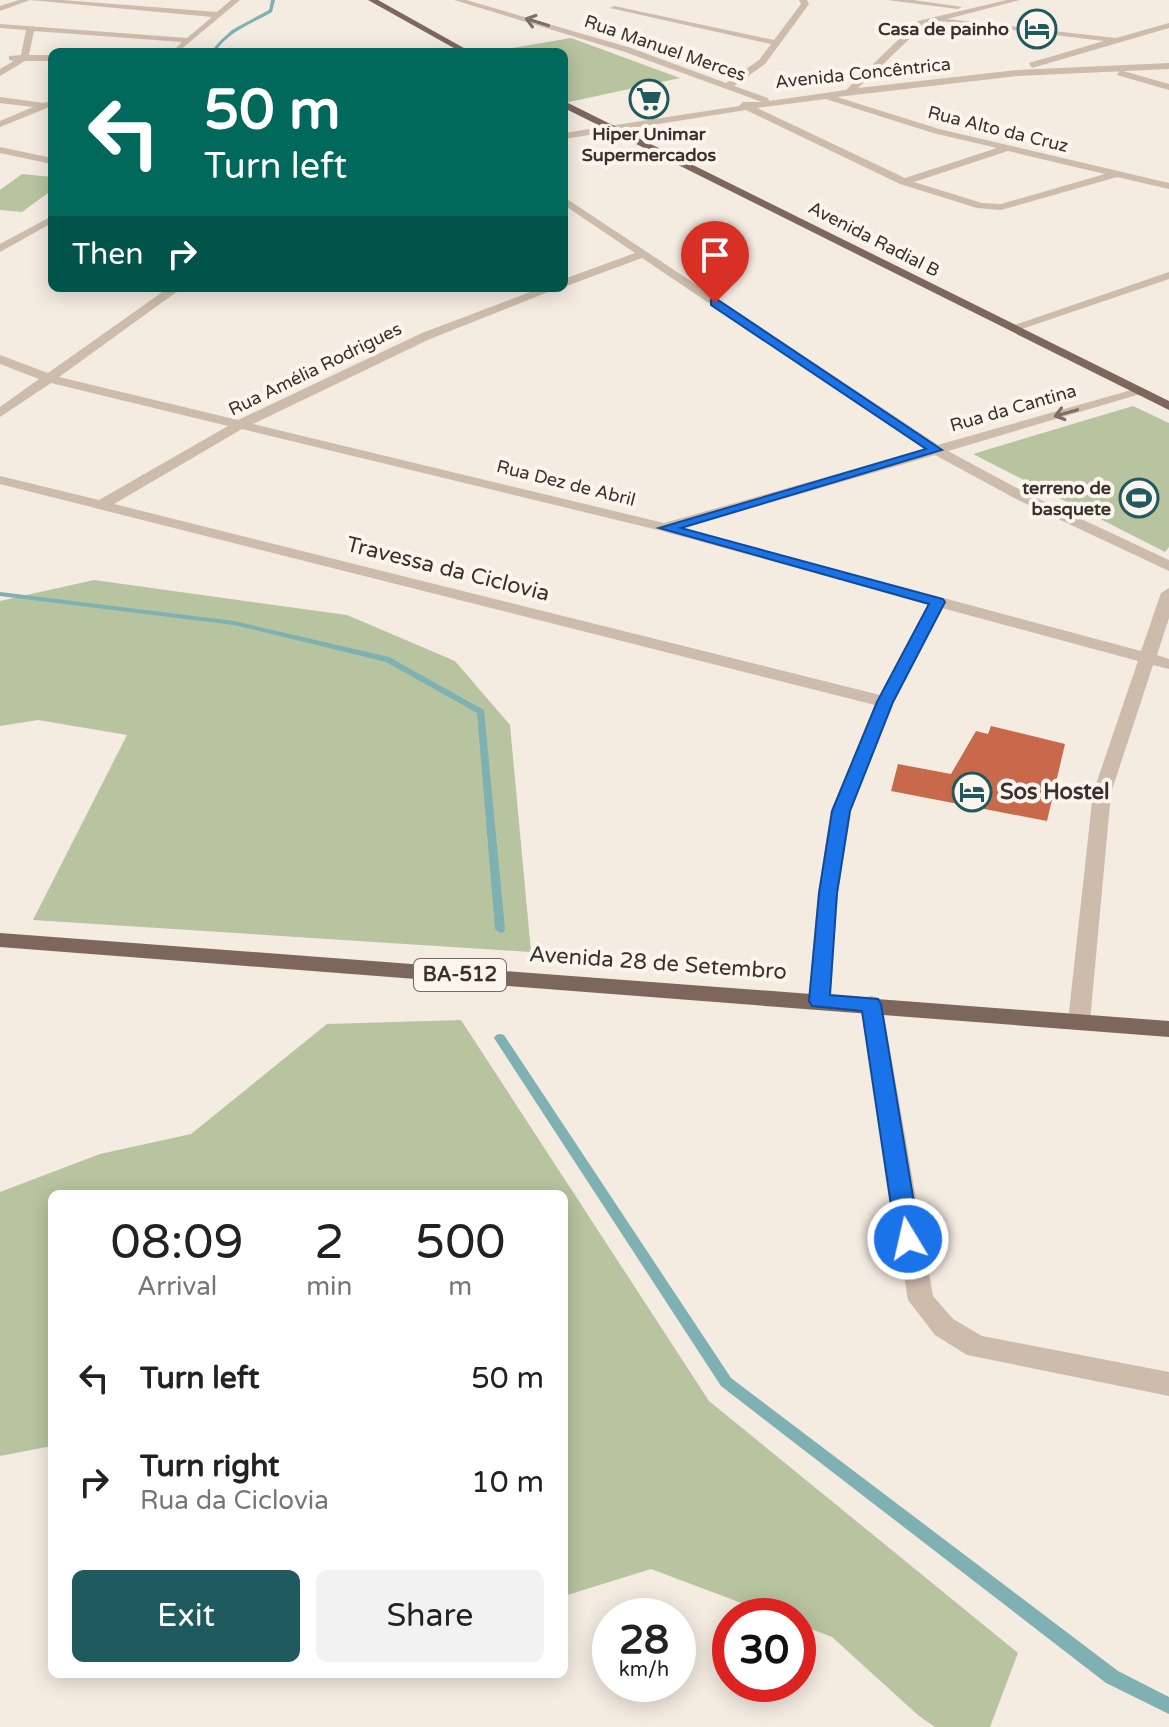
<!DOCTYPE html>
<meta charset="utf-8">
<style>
:root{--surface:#fff;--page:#f2f2f2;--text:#222;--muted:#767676;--accent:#1f5a5e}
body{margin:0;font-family:"Varela Round",sans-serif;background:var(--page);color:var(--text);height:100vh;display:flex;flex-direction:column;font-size:30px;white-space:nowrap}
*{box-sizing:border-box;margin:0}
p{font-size:26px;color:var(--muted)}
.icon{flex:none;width:44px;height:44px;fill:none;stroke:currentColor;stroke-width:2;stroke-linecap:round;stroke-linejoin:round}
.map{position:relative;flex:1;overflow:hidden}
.panel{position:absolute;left:48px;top:1190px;width:520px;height:488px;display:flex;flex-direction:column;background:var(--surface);border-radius:12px;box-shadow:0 4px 20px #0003}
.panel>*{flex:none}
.guide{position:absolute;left:48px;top:48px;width:520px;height:244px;border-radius:12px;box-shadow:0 4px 20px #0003;background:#00695c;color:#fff;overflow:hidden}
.speed{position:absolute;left:592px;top:1598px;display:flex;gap:16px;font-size:40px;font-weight:700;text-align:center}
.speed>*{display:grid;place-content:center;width:104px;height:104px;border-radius:50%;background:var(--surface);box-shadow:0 4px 20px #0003;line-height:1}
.speed small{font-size:20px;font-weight:400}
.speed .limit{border:12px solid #d22;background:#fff;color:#111}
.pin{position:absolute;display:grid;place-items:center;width:68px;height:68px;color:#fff;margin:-82px -34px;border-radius:50% 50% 50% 0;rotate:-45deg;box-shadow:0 0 8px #0007}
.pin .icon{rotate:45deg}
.me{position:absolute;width:88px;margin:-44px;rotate:351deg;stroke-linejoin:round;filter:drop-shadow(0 0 6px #0008)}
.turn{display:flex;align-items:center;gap:28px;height:168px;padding:0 24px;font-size:36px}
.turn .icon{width:104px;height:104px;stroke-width:2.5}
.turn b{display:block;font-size:56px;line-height:68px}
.then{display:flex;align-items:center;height:76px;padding:0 24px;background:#0003;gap:16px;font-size:30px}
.eta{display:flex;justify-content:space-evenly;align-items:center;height:136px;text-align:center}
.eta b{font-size:48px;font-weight:600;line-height:56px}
.action{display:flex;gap:16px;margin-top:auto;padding:16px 24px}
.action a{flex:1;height:92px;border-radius:12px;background:var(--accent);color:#fff;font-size:32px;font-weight:600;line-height:92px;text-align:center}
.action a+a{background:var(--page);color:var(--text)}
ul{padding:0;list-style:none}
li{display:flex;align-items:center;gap:24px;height:104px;padding:0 24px}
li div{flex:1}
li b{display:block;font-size:30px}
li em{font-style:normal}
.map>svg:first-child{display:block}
.green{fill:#b8c4a0}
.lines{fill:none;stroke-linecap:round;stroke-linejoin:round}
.stream{fill:#7fb0b2;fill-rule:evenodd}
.building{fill:#c8694b}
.minor{fill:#cdbbac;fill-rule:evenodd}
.major{fill:#7d675c;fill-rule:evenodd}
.oneway{stroke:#7d6f65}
.route{fill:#1a73e8;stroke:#114b97;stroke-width:2}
.labels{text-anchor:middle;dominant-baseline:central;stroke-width:8;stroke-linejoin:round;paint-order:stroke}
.far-poi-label{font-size:18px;font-weight:bold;fill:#3b302b;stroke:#fbf5ee;text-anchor:end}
.far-street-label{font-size:18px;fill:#3b302b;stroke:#fbf5ee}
.shield{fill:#fbf5ee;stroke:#756b66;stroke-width:2}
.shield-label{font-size:20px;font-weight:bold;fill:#3b302b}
.street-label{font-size:22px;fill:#3b302b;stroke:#fbf5ee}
.poi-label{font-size:22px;font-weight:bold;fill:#3b302b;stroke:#fbf5ee;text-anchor:start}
</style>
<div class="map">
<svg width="1169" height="1727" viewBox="0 0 1169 1727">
<rect width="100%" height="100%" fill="#f4ebe1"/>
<g class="green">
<polygon points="571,38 680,78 569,102 564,100 564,52 489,52"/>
<polygon points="22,174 52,177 52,190 22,212 0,210 0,190"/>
<polygon points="1133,406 1169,423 1169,547 1165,552 973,454"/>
<polygon points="94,580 347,615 455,661 510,725 531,952 33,920 127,735 38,720 0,726 0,601"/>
<polygon points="461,1020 709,1401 1018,1653 990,1727 935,1727 919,1716 832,1637 798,1624 798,1616 776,1616 651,1569 564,1596 564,1194 52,1194 52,1446 0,1456 0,1192 100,1154 191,1134 327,1024"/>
</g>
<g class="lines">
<g class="stream">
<path d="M271,0H275L272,12C253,23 232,30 218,48L219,52H215L214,48L220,41L232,30L269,10Z"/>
<polygon points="0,592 234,621 389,657 484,710 505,929 504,932 500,933 495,929 477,713 386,662 234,625 0,596"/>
<polygon points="500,1034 504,1035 731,1378 1118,1671 1169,1697 1169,1714 1106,1683 721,1386 496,1041 494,1038 496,1035"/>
</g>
</g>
<polygon class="building" points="991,726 1065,744 1047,821 891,791 898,764 951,774 976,731 988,734"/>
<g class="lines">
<g class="minor">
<polygon points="19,0 62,0 217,12 231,0 240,0 179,51 175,49 182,42 34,31 29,55 52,55 52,61 25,61 0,76 0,69 14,61 9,60 9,56 21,55 26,30 0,28 0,24 187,38 212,17 30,0 0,11 0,6"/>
<path d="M454,0H466L631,48L726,83L759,60L771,44L610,8L614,6L774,40L801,4L799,0H807L809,4L765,64L734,86L768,98L769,101L846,90L918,21L1007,0H1020L947,19L1116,38L1169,23V28L1032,68L1029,63L1104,41L940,21L924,25L858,88L1017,70L1169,63V69L1017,76L837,97L939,129L1169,183V189L1117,177L1001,210L977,208L900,184L746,110L564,139V133L739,106L743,102H762L625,52ZM826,99L933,133L997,148L905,178L757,108ZM1008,151L1105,174L1001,204L982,203L914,182Z"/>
<polygon points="887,0 913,0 962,7 958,9"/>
<polygon points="1120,70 1169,84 1169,90 1117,75"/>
<polygon points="0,97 44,103 52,100 52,106 0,127 0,121 33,107 0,103"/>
<polygon points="0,147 52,158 52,164 0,153"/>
<path d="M564,197L938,445L1135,389L1147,392L948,451L1028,494L1169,560V571L1018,500L935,455L682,528L1141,651L1161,593L1169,588V618L1157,655L1169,659V669L1153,665L1111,793L1090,1021L1087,1027H1071L1068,1021L1093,793L1138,661L942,608L894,702L851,811L838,893L830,1001L827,1007H811L808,1001L818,893L831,811L875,705L0,484V476L99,500L228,426L51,383L0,417V407L39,379L0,364V355L48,373L168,288H182L59,377L238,420L422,333L541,288H558L430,339L253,424L664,523L925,449L642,258L564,287V279L635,253L564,205ZM242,429L662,531L928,604L880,695L114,504Z"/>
<polygon points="52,216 52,223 0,252 0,244"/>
<polygon points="1169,272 1169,279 1016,331 1006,328"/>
<polygon points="871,996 879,998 882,1004 933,1296 953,1319 982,1336 1169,1372 1169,1396 967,1355 935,1335 908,1300 860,1004 863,998"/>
</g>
<g class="major">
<polygon points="368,0 378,0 471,52 461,52"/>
<polygon points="564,101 1169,401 1169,410 564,108"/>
<polygon points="0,933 1169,1021 1169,1037 0,947"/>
</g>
</g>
<defs><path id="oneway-shaft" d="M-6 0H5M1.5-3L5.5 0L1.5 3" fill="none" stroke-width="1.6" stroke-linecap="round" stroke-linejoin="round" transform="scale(2)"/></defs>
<g class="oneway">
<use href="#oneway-shaft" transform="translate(537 22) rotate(-163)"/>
<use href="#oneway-shaft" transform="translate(1066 413) rotate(164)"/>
</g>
<polygon class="route" points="711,300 718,300 942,450 681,528 943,599 945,602 893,702 850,811 837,893 830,995 878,999 881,1004 920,1239 916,1246 908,1249 900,1246 896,1239 862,1011 812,1006 809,1001 819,893 832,811 877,702 929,604 659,528 926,449 711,305"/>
<defs>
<symbol id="hotel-ring" viewBox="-11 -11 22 22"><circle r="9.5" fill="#fbf5ee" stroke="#1f5a5e" stroke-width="1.5"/><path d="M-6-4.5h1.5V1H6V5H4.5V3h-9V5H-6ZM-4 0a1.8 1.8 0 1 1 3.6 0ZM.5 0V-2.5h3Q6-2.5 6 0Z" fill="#1f5a5e"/></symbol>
<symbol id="supermarket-ring" viewBox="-11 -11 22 22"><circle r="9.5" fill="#fbf5ee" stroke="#1f5a5e" stroke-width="1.5"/><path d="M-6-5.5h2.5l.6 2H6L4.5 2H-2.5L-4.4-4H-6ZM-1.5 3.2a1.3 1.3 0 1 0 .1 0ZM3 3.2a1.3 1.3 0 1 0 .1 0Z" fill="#1f5a5e"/></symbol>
<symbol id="stadium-ring" viewBox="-11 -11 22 22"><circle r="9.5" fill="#fbf5ee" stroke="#1f5a5e" stroke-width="1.5"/><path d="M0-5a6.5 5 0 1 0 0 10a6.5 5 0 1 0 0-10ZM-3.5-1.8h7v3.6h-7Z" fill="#1f5a5e"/></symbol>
</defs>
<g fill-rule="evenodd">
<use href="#hotel-ring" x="1015" y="7" width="44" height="44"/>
<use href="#supermarket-ring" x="627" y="77" width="44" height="44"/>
<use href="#stadium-ring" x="1117" y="476" width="44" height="44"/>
<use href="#hotel-ring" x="950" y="770" width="44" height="44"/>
</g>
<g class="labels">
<g class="far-poi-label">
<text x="1009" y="29">Casa de painho</text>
<text x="649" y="134" text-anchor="middle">Hiper Unimar<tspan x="649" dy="21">Supermercados</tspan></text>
<text x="1111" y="488">terreno de<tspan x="1111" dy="21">basquete</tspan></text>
</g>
<g class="far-street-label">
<text transform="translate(665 48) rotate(19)">Rua Manuel Merces</text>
<text transform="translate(863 73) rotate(-6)">Avenida Concêntrica</text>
<text transform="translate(998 129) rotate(14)">Rua Alto da Cruz</text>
<text transform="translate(874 239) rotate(27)">Avenida Radial B</text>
<text transform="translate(315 369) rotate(-26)">Rua Amélia Rodrigues</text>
<text transform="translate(1013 408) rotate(-16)">Rua da Cantina</text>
<text transform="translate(566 483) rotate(14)">Rua Dez de Abril</text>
</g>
<rect class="shield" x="414" y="959" width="92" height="32" rx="6"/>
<g class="shield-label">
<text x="460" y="975">BA-512</text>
</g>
<g class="street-label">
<text transform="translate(448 569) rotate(14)">Travessa da Ciclovia</text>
<text transform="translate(658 963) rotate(4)">Avenida 28 de Setembro</text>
</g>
<g class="poi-label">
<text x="1000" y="792">Sos Hostel</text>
</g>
</g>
</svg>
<div class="speed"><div>28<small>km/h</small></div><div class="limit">30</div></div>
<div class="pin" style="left:715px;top:303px;background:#d93025"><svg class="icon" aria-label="arrive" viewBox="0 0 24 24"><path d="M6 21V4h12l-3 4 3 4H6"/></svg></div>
<svg class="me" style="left:908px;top:1239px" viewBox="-20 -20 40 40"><circle r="17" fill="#1a73e8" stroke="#fff" stroke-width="3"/><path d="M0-11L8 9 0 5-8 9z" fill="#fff"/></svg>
<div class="guide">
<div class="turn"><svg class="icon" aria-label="left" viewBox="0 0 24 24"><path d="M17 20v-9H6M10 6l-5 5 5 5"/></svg><div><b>50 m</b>Turn left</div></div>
<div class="then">Then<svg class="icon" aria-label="right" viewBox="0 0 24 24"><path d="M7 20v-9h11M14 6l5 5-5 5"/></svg></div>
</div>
<section class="panel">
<div class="eta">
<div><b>08:09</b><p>Arrival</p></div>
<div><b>2</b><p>min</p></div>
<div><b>500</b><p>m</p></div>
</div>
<ul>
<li><svg class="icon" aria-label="left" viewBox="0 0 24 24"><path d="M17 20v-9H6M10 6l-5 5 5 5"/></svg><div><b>Turn left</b></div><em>50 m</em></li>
<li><svg class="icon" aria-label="right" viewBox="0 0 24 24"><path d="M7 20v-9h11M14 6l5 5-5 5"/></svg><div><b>Turn right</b><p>Rua da Ciclovia</p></div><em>10 m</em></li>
</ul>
<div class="action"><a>Exit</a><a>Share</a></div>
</section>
</div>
